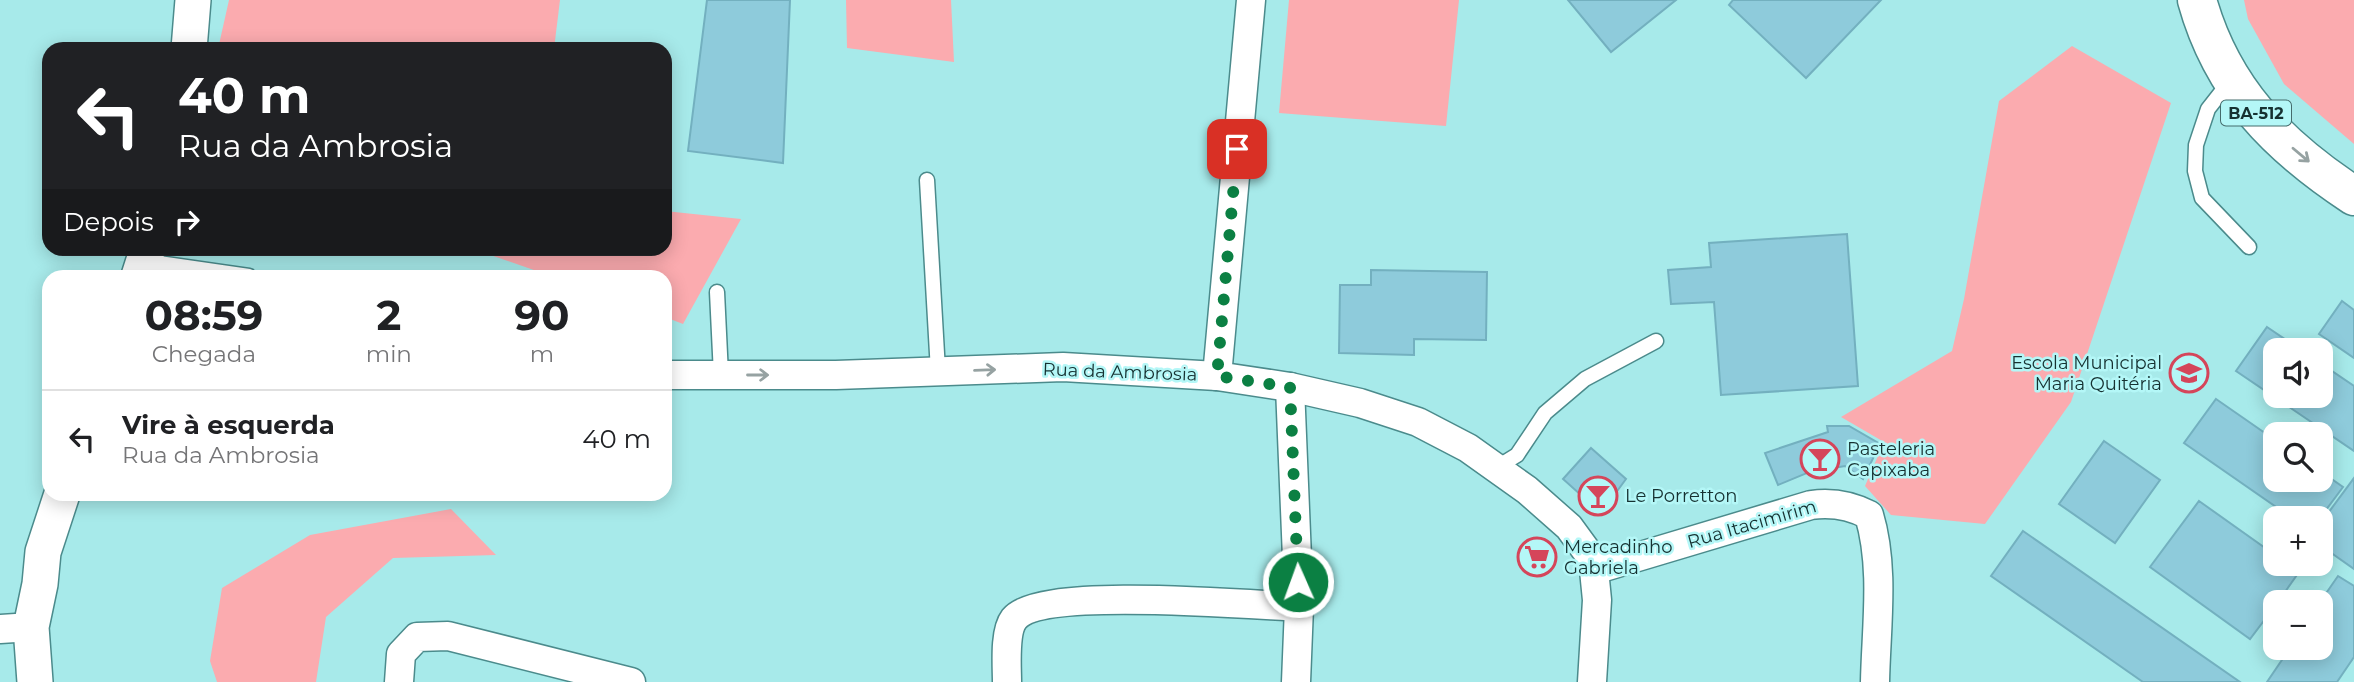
<!DOCTYPE html>
<html lang="pt">
<meta charset="utf-8">
<style>
:root{--surface:#fff;--page:#f2f2f2;--text:#202124;--muted:#757577;--line:#e0e0e0}
body{margin:0;font-family:Montserrat,sans-serif;background:var(--page);color:var(--text);height:100vh;display:flex;flex-direction:column;font-size:26px;white-space:nowrap}
*{box-sizing:border-box;margin:0}
p{font-size:23px;color:var(--muted)}
.icon{flex:none;width:38px;height:38px;fill:none;stroke:currentColor;stroke-width:2;stroke-linecap:round;stroke-linejoin:round}
.map{position:relative;flex:1;overflow:hidden}
.panel{position:absolute;left:42px;top:270px;width:630px;height:231px;display:flex;flex-direction:column;background:var(--surface);border-radius:21px;box-shadow:0 4px 18px #0003}
.panel>*{flex:none}
.hud{position:absolute;left:42px;top:42px;width:630px;height:214px;border-radius:21px;box-shadow:0 4px 18px #0003;background:#202124;color:#fff;overflow:hidden}
.fabs{position:absolute;left:2263px;top:338px;display:grid;gap:14px}
.fabs a{display:grid;place-items:center;width:70px;height:70px;border-radius:14px;background:var(--surface);box-shadow:0 4px 18px #0003;font-size:35px}
.pin{position:absolute;display:grid;place-items:center;width:60px;height:60px;color:#fff;margin:-30px;border-radius:14px;box-shadow:0 4px 10px #0006}
.me{position:absolute;width:77px;margin:-38px;rotate:358deg;stroke-linejoin:round;filter:drop-shadow(0 0 5px #0008)}
.turn{display:flex;align-items:center;gap:24px;height:147px;padding:0 21px;font-size:32px}
.turn .icon{width:91px;height:91px;stroke-width:2.5}
.turn b{display:block;font-size:49px;line-height:60px}
.then{display:flex;align-items:center;height:66px;padding:0 21px;background:#0003;gap:14px;font-size:26px}
.eta{display:flex;justify-content:space-evenly;align-items:center;height:119px;text-align:center}
.eta b{font-size:42px;font-weight:700;line-height:49px}
ul{padding:0;list-style:none}
li{display:flex;align-items:center;gap:21px;height:98px;padding:0 21px;border-top:2px solid var(--line)}
li div{flex:1}
li b{display:block;font-size:26px}
li em{font-style:normal}
.map>svg:first-child{display:block}
.green{fill:#fbabaf}
.building{fill:#8ecbdb;stroke:#73b0bf;stroke-width:2}
.lines{fill:none;stroke-linecap:round;stroke-linejoin:round}
.service-casing{stroke:#4b8b8c;stroke-width:17}
.minor-casing{stroke:#4b8b8c;stroke-width:31}
.tertiary-casing{stroke:#4b8b8c;stroke-width:38}
.primary-casing{stroke:#4b8b8c;stroke-width:41}
.service{stroke:#fff;stroke-width:14}
.minor{stroke:#fff;stroke-width:28}
.tertiary{stroke:#fff;stroke-width:35}
.primary{stroke:#fff;stroke-width:38}
.oneway{stroke:#96a2a2}
.route{stroke:#0b8043;stroke-width:12;stroke-dasharray:0 21.6}
.labels{text-anchor:middle;dominant-baseline:central;stroke-width:5;stroke-linejoin:round;paint-order:stroke}
.shield{fill:#b4f7f7;stroke:#456c6c;stroke-width:2}
.shield-label{font-size:16px;font-weight:bold;fill:#163131}
.poi-label{font-size:18px;fill:#163131;stroke:#b4f7f7;text-anchor:start}
.street-label{font-size:18px;fill:#163131;stroke:#b4f7f7}
</style>
<div class="map">
<svg width="2354" height="682" viewBox="0 0 2354 682">
<rect width="100%" height="100%" fill="#a7eaea"/>
<g class="green">
<polygon points="229,0 560,0 554,49 218,49"/>
<polygon points="846,0 951,0 954,62 847,48"/>
<polygon points="1289,0 1459,0 1446,126 1279,113"/>
<polygon points="2244,0 2354,0 2354,144 2284,84 2248,19"/>
<polygon points="2072,46 2171,103 2071,402 1985,524 1891,515 1865,486 1884,442 1841,417 1952,351 1964,299 1999,101"/>
<polygon points="665,211 741,219 683,324 665,317 665,276 551,276 473,249 665,248"/>
<polygon points="451,509 496,555 393,558 326,617 316,682 217,682 210,661 222,588 310,535"/>
</g>
<g class="building">
<polygon points="707,0 790,0 783,163 688,151"/>
<polygon points="1568,0 1676,0 1611,52"/>
<polygon points="1733,0 1881,0 1806,78 1729,5"/>
<polygon points="1847,234 1858,386 1721,395 1714,302 1671,304 1668,270 1711,267 1709,243"/>
<polygon points="1371,270 1487,272 1486,340 1414,339 1414,355 1339,353 1340,285 1371,285"/>
<polygon points="2342,301 2354,310 2354,358 2319,334"/>
<polygon points="2267,327 2301,350 2275,350 2275,396 2320,396 2320,363 2354,386 2354,451 2236,371"/>
<polygon points="2216,399 2275,440 2275,480 2320,480 2320,471 2343,487 2320,518 2292,518 2184,443"/>
<polygon points="1827,426 1849,426 1880,444 1863,479 1845,466 1827,469 1826,465 1778,485 1765,453 1828,432"/>
<polygon points="2104,441 2160,480 2115,543 2059,504"/>
<polygon points="1591,448 1626,479 1601,513 1563,479"/>
<polygon points="2354,478 2354,569 2320,545 2320,524"/>
<polygon points="2199,501 2275,555 2275,564 2287,564 2299,572 2278,602 2275,602 2275,606 2250,639 2150,567"/>
<polygon points="2023,531 2240,682 2143,682 1991,576"/>
<polygon points="2338,576 2354,586 2354,657 2337,682 2267,682 2290,648 2320,648 2320,602"/>
</g>
<g class="lines">
<defs>
<g id="service">
<polyline points="2230,81 2208,109 2196,145 2195,171 2202,198 2249,247"/>
<polyline points="927,180 938,371"/>
<polyline points="145,261 249,276"/>
<polyline points="717,292 721,375"/>
<polyline points="1496,468 1517,455 1545,413 1585,379 1656,341"/>
</g>
<g id="minor">
<polyline points="665,375 836,375 1063,367 1217,376 1290,387 1360,403 1418,422 1468,448 1527,490 1569,527 1588,553 1594,570 1597,600 1592,682"/>
<polyline points="1217,376 1251,0"/>
<polyline points="1290,387 1299,607 1296,682"/>
<path d="M1594,570L1811,505C1832,502 1850,505 1869,515C1885,568 1876,628 1875,682"/>
<polyline points="0,629 31,627"/>
<polyline points="399,682 401,654 417,637 448,636 631,682"/>
<path d="M1007,682C1007,666 1004,632 1014,619C1040,586 1253,605 1299,607"/>
</g>
<g id="tertiary">
<polyline points="189,49 193,0"/>
<polyline points="139,276 148,248"/>
<polyline points="35,682 31,627 40,584 43,552 62,494"/>
</g>
<path id="primary" d="M2197,0C2222,90 2278,146 2354,196"/>
</defs>
<use href="#service" class="service-casing"/>
<use href="#minor" class="minor-casing"/>
<use href="#tertiary" class="tertiary-casing"/>
<use href="#primary" class="primary-casing"/>
<use href="#service" class="service"/>
<use href="#minor" class="minor"/>
<use href="#tertiary" class="tertiary"/>
<use href="#primary" class="primary"/>
</g>
<defs><path id="oneway-shaft" d="M-6 0H5M1.5-3L5.5 0L1.5 3" fill="none" stroke-width="1.6" stroke-linecap="round" stroke-linejoin="round" transform="scale(1.75)"/></defs>
<g class="oneway">
<use href="#oneway-shaft" transform="translate(2301 155) rotate(40)"/>
<use href="#oneway-shaft" transform="translate(985 370) rotate(-2)"/>
<use href="#oneway-shaft" transform="translate(758 375)"/>
</g>
<g class="lines">
<polyline class="route" points="1237,149 1217,376 1290,387 1298,582"/>
</g>
<defs>
<symbol id="school-ring" viewBox="-11 -11 22 22"><circle r="9.5" fill="#b4f7f7" stroke="#d5455a" stroke-width="1.5"/><path d="M0-5L7-2L0 1L-7-2ZM-4 1L0 2.5L4 1V4Q0 6-4 4Z" fill="#d5455a"/></symbol>
<symbol id="bar-ring" viewBox="-11 -11 22 22"><circle r="9.5" fill="#b4f7f7" stroke="#d5455a" stroke-width="1.5"/><path d="M-6-5H6L.8 .8V4.5H3.5V6h-7V4.5H-.8V.8Z" fill="#d5455a"/></symbol>
<symbol id="supermarket-ring" viewBox="-11 -11 22 22"><circle r="9.5" fill="#b4f7f7" stroke="#d5455a" stroke-width="1.5"/><path d="M-6-5.5h2.5l.6 2H6L4.5 2H-2.5L-4.4-4H-6ZM-1.5 3.2a1.3 1.3 0 1 0 .1 0ZM3 3.2a1.3 1.3 0 1 0 .1 0Z" fill="#d5455a"/></symbol>
</defs>
<g fill-rule="evenodd">
<use href="#school-ring" x="2167" y="351" width="44" height="44"/>
<use href="#bar-ring" x="1798" y="437" width="44" height="44"/>
<use href="#bar-ring" x="1576" y="474" width="44" height="44"/>
<use href="#supermarket-ring" x="1515" y="535" width="44" height="44"/>
</g>
<g class="labels">
<rect class="shield" x="2221" y="100.5" width="70" height="25" rx="5"/>
<g class="shield-label">
<text x="2256" y="113">BA-512</text>
</g>
<g class="poi-label">
<text x="2162" y="363" text-anchor="end">Escola Municipal<tspan x="2162" dy="21">Maria Quitéria</tspan></text>
<text x="1847" y="449">Pasteleria<tspan x="1847" dy="21">Capixaba</tspan></text>
<text x="1625" y="496">Le Porretton</text>
<text x="1564" y="547">Mercadinho<tspan x="1564" dy="21">Gabriela</tspan></text>
</g>
<g class="street-label">
<text transform="translate(1120 372) rotate(2)">Rua da Ambrosia</text>
<text transform="translate(1752 524) rotate(-16)">Rua Itacimirim</text>
</g>
</g>
</svg>
<div class="fabs">
<a><svg class="icon" aria-label="sound" viewBox="0 0 24 24"><path d="M4 9h4l5-4v14l-5-4H4zM17 9q2 3 0 6"/></svg></a>
<a><svg class="icon" aria-label="search" viewBox="0 0 24 24"><circle cx="10" cy="10" r="6"/><path d="M15 15l6 6"/></svg></a>
<a>+</a>
<a>−</a>
</div>
<div class="pin" style="left:1237px;top:149px;background:#d93025"><svg class="icon" aria-label="arrive" viewBox="0 0 24 24"><path d="M6 21V4h12l-3 4 3 4H6"/></svg></div>
<svg class="me" style="left:1298px;top:582px" viewBox="-20 -20 40 40"><circle r="17" fill="#0b8043" stroke="#fff" stroke-width="3"/><path d="M0-11L8 9 0 5-8 9z" fill="#fff"/></svg>
<div class="hud">
<div class="turn"><svg class="icon" aria-label="left" viewBox="0 0 24 24"><path d="M17 20v-9H6M10 6l-5 5 5 5"/></svg><div><b>40 m</b>Rua da Ambrosia</div></div>
<div class="then">Depois<svg class="icon" aria-label="right" viewBox="0 0 24 24"><path d="M7 20v-9h11M14 6l5 5-5 5"/></svg></div>
</div>
<section class="panel">
<div class="eta">
<div><b>08:59</b><p>Chegada</p></div>
<div><b>2</b><p>min</p></div>
<div><b>90</b><p>m</p></div>
</div>
<ul>
<li><svg class="icon" aria-label="left" viewBox="0 0 24 24"><path d="M17 20v-9H6M10 6l-5 5 5 5"/></svg><div><b>Vire à esquerda</b><p>Rua da Ambrosia</p></div><em>40 m</em></li>
</ul>
</section>
</div>
